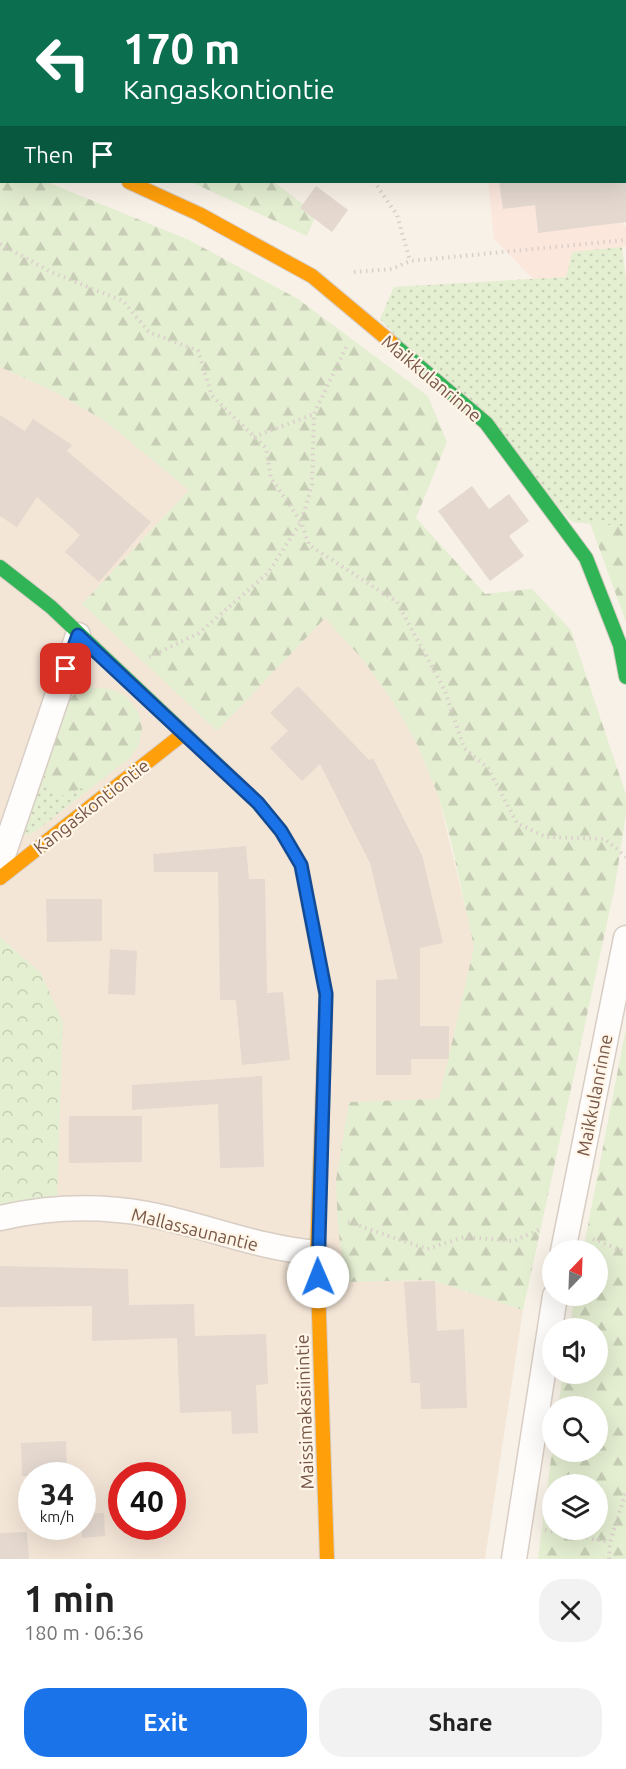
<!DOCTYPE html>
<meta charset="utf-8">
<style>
:root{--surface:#fff;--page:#f2f2f2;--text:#222;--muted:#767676;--accent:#1a73e8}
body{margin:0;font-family:Ubuntu,sans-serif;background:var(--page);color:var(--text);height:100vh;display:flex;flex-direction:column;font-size:22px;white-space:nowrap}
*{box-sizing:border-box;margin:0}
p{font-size:20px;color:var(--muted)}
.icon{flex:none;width:33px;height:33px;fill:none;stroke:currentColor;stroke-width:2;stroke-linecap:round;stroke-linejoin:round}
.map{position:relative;height:1559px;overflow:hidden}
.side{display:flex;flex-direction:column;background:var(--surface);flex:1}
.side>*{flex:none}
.guide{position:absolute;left:0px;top:0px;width:627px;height:183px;box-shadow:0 6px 24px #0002;background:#0b6e4f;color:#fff;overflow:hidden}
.needle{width:39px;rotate:23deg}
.buttons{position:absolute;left:542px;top:1240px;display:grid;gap:12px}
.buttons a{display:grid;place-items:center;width:66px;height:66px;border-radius:50%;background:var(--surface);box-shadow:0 6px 24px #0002;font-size:30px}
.speed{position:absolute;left:18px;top:1462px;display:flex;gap:12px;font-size:30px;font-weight:700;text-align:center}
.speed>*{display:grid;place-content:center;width:78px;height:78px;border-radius:50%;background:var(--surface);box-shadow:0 6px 24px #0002;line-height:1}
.speed small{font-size:15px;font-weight:400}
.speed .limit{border:9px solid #d22;background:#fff;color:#111}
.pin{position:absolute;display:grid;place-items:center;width:51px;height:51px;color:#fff;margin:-26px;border-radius:12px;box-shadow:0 3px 9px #0006}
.me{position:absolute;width:66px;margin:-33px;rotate:359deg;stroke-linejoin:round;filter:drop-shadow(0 0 4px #0008)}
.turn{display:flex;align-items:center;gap:21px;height:126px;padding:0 24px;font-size:27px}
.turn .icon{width:78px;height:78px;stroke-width:2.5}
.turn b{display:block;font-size:42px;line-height:51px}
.then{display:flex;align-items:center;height:57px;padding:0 24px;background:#0003;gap:12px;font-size:22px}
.round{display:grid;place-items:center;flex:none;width:63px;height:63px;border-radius:24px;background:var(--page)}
.head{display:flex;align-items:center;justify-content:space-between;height:102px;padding:0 24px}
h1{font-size:36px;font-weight:700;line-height:45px}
.button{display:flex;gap:12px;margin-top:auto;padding:12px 24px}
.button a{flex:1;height:69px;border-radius:24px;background:var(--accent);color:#fff;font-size:24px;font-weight:700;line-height:69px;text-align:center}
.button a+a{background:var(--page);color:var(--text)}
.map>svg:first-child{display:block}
.residential{fill:#f4e6d7;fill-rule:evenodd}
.commercial{fill:#fce7dd}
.grass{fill:url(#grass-dots)}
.forest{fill:url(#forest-firs);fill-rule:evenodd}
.park{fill:url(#park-crowns)}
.building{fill:#e4d8cf}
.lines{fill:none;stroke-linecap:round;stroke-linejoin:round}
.street-casing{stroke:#d9cec5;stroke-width:27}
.fast-casing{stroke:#d8cdc4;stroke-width:16}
.slow-casing{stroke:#d8cdc4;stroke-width:16}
.path{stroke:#dad0cb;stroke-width:4;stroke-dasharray:1.5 4.5;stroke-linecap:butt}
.street{stroke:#fefdfb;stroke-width:24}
.fast{stroke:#30b455;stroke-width:14}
.slow{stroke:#ff9f0a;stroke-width:14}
.route-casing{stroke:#114b97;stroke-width:15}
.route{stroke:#1a73e8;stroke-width:10}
.labels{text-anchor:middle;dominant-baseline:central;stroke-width:4.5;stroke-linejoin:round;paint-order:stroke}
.street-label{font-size:18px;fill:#775646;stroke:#fff6e9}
</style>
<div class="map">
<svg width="626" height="1559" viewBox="0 0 626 1559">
<defs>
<pattern id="grass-dots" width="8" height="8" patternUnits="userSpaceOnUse" patternTransform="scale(1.5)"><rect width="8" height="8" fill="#e4eed1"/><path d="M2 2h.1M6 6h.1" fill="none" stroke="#c7ceb5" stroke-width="1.8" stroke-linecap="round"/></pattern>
<pattern id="forest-firs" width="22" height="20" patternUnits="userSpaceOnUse" patternTransform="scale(1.5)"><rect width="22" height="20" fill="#e4eed1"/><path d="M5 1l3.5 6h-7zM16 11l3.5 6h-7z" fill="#c7ceb5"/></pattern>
<pattern id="park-crowns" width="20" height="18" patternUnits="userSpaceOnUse" patternTransform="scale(1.5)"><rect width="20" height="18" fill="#e4eed1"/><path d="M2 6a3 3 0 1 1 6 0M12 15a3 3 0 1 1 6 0" fill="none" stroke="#c7ceb5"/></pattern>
</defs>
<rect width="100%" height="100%" fill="#f8f1e7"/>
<path class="residential" d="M0,367L55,392L105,421L189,490L82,604L325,618L364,661L395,705L418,746L438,795L475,947L439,1099L349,1103L347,1282L431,1280L523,1310L485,1559H0ZM32,1476H82V1527H32ZM122,1476H172V1527H122Z"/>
<polygon class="commercial" points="488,182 499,182 503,209 535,205 538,232 618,194 623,226 626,226 626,246 622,247 626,281 626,375 494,239"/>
<g class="grass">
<polygon points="622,247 626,281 626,527 572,522 380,319 394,287 566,277 572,252"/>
<polygon points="62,707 105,777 35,832 26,835 22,833"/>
</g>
<g class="forest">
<polygon points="0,158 2,182 47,182 189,240 298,299 428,396 447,442 416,518 485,594 532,589 571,630 626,795 626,813 615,886 523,1310 431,1280 346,1282 338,1229 336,1180 349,1102 439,1099 474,947 451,841 438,795 418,746 395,705 364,661 325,618 217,731 82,604 189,490 105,421 55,392 0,367"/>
<polygon points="191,182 274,182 316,214 307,236"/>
<polygon points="590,523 626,527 626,622"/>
<path d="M85,687L111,689L126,696L139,713L142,728L139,745L130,758L105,777L65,796L48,792L44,782C52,750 53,703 85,687Z"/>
<path d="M626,1028V1559H538L552,1452H597V1407H558L563,1374H597V1329H569L575,1296H597V1251H583ZM552,1485H597V1530H552Z"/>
</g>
<polygon class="park" points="0,937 41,973 63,1022 57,1197 0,1208"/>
<g class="building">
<polygon points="499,182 626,182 626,222 538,233 535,205 503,209"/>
<polygon points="316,186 348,210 332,232 300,208"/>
<polygon points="0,415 25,431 33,419 72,445 67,451 151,522 99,582 65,552 80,535 37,497 17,527 0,516"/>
<polygon points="472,486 489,509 509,494 529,521 509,536 524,556 490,581 438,511"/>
<polygon points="298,686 369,760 373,758 422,855 443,943 420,948 420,1026 449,1026 449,1059 411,1059 411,1075 376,1075 376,980 398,979 370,863 320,764 302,781 270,748 288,731 270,713"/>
<polygon points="246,846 249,879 265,879 267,993 283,992 290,1060 242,1065 236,1000 220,1000 218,872 154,872 153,854"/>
<polygon points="46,899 102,899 102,941 47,942"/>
<polygon points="110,949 137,951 135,995 108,994"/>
<polygon points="262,1076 264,1167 220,1168 218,1104 132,1110 132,1085"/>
<polygon points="69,1116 142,1116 142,1162 69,1163"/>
<polygon points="0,1266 128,1269 129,1305 194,1304 195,1336 266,1334 268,1384 256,1385 258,1433 232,1434 231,1411 180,1413 177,1338 92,1341 92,1306 0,1307"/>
<polygon points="435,1281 437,1331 464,1329 467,1408 421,1409 420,1383 411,1383 404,1282"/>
<polygon points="66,1441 67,1476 22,1476 21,1443"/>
<polygon points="104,1513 105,1536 82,1538 82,1514"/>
<polygon points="27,1532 29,1559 0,1559 0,1533"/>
</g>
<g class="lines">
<defs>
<g id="street">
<polyline points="0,118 2,119"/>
<polyline points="0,864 78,635"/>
<path d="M0,1218C48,1207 98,1205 147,1214C205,1225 257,1248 317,1253"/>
<polyline points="563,1251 626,938"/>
<polyline points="514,1559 555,1296"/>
</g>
<g id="fast">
<polyline points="392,343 486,423 586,558 620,645 626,677"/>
<polyline points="0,567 51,607 258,803 281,831 301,865 326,994 325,1027"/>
</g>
<g id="slow">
<polyline points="129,182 199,214 312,276 392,343"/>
<polyline points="0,878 183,734"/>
<polyline points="325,1027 317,1253 327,1559"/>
</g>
</defs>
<use href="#street" class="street-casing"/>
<use href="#fast" class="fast-casing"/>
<use href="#slow" class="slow-casing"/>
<g class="path">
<polyline points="377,186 397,215 410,261"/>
<polyline points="0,244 51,272 123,301 149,332 198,351 212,396 266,448 271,478 301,522 309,545 397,602 445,691 464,748 488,768 517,823 546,837 605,839 626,857"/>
<polyline points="354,272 392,269 410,261 626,240"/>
<polyline points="254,437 314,414"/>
<polyline points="149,657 199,633 268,573 301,522 312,485 314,414 347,345"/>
<polyline points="348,1222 427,1249 464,1237 514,1241 541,1229"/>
<polyline points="593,1239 626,1252"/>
<polyline points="545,1530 610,1542"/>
<polyline points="609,1559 610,1542 626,1492"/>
</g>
<use href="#street" class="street"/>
<use href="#fast" class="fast"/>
<use href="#slow" class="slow"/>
</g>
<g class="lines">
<defs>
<polyline id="route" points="66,669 78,635 258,803 281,831 301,865 326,994 318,1277"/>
</defs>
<use href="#route" class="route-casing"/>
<use href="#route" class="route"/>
</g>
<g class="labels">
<g class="street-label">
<text transform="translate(432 378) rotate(40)">Maikkulanrinne</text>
<text transform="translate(91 806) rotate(-38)">Kangaskontiontie</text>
<text transform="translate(594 1095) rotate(-79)">Maikkulanrinne</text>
<text transform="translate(195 1229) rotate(14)">Mallassaunantie</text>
<text transform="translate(304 1412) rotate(-92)">Maissimakasiinintie</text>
</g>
</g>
</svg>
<div class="buttons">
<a><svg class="needle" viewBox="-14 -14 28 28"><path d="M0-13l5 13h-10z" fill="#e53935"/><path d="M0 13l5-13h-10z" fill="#767676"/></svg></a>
<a><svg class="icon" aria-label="sound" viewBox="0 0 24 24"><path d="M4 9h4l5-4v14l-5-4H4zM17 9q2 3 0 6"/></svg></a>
<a><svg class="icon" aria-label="search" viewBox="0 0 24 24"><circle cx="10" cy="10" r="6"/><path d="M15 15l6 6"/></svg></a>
<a><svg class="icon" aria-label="layers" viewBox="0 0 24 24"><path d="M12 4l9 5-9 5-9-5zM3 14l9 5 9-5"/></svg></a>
</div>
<div class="speed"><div>34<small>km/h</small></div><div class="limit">40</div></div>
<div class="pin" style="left:66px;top:669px;background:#d93025"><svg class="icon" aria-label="arrive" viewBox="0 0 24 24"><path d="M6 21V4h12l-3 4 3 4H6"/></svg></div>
<svg class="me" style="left:318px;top:1277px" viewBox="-20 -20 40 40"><circle r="19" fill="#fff"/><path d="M0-13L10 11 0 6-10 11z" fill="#1a73e8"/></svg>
<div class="guide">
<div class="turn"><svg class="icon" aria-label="left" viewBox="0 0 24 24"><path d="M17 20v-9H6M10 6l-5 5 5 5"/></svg><div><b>170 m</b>Kangaskontiontie</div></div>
<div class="then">Then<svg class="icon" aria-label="arrive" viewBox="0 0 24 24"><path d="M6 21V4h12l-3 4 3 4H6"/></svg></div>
</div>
</div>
<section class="side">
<div class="head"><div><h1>1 min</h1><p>180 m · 06:36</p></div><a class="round"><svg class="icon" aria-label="close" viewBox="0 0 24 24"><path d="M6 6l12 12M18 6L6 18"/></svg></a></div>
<div class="button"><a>Exit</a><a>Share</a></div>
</section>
